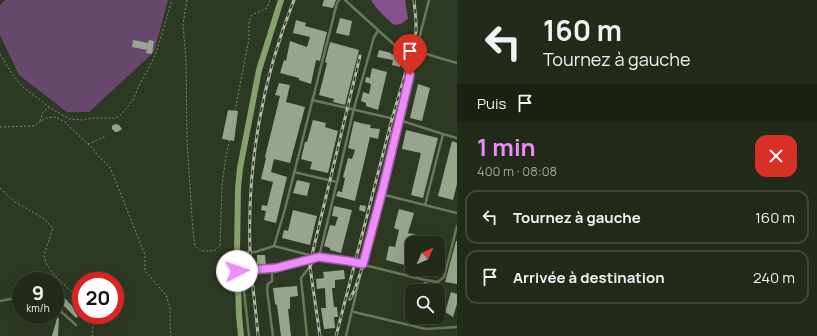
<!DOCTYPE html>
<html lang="fr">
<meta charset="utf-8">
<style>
:root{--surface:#222b1a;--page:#2a3323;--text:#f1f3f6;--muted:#a2a7a2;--line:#3f4739;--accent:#ed8cfa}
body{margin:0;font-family:Manrope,sans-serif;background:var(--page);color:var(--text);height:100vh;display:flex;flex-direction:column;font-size:15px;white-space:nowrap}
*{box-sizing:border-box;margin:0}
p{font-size:13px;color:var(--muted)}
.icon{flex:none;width:22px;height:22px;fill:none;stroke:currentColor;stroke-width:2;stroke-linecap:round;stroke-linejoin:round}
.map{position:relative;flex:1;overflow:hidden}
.drawer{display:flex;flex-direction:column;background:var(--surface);width:360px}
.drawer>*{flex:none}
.hud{background:#222b1a;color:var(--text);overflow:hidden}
.needle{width:26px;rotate:45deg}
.buttons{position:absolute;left:405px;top:236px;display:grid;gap:8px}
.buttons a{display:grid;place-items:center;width:40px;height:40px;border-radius:8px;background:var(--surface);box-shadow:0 4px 16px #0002,0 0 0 1px var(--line);font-size:20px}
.speed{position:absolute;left:12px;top:272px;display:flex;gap:8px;font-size:20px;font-weight:700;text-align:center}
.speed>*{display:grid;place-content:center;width:52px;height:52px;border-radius:50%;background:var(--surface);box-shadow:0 4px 16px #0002,0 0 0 1px var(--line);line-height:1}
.speed small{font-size:10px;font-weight:400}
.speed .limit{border:6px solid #d22;background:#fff;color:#111}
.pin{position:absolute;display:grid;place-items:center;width:34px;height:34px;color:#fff;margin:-41px -17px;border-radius:50% 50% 50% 0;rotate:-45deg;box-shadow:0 0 4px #0007}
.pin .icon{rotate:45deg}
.me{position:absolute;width:44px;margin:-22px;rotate:86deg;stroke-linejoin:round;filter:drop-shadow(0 0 3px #0008)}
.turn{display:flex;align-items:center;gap:14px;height:84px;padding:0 20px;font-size:18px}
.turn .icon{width:52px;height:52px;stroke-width:2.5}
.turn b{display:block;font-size:28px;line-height:34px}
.then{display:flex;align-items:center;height:38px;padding:0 20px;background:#0003;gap:8px;font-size:15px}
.round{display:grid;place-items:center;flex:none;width:42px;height:42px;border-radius:12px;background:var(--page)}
.overview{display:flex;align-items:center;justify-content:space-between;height:68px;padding:0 20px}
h1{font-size:24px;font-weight:700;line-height:30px;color:var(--accent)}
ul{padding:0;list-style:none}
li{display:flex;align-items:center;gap:12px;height:54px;margin:0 8px 6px;padding:0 12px;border:2px solid var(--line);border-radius:12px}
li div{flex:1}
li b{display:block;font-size:15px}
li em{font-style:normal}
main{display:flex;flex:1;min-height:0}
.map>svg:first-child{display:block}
.green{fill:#69486e}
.water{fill:#864f8d}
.building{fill:#98a48b}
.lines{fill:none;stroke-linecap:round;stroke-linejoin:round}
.path{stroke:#828b79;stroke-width:1;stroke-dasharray:2 2;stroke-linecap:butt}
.lane{stroke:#6a7959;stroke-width:2.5}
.secondary{stroke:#88a06d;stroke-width:6}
.rail-casing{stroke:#b1b9a9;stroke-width:3}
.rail{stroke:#2e3923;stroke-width:1.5;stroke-dasharray:4.5;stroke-linecap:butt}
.route-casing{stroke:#9a5ba2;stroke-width:10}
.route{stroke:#ed8cfa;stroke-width:7}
</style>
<main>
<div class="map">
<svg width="457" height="336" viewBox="0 0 457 336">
<rect width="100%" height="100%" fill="#2e3923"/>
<polygon class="green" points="5,0 168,0 154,52 89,112 67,112 19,75 0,35 0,5"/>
<path class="water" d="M371,0H405L408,19L401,24L394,25C386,18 377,10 371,0Z"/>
<g class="building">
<polygon points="324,0 336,0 333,8 322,6"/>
<polygon points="340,18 352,21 349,36 336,33"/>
<polygon points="296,20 306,23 305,26 327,32 320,61 316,60 311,84 299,80 299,78 280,73 284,60 286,61 290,41 307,47 310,37 293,33"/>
<polygon points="133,40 148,43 149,40 154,41 152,54 146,53 147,50 132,47"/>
<polygon points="330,42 359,50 345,105 333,102 334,99 319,95 327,63 325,62"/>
<polygon points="379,50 391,53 391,54 402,57 400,67 392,65 393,60 377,57"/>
<polygon points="372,68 387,72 378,110 366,106 366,103 361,101 363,92 369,94 371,84 365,82 366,77 370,78"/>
<polygon points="279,83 290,85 286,102 305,107 290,163 274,159 271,172 287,177 276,223 264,220 266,211 261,210 262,205 267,206 273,182 261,179 266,158 265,157 280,96 275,95"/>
<polygon points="418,84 430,88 422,121 410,118"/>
<polygon points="228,110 238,111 234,141 222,139"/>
<polygon points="313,120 326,123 325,127 338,131 328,173 310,169 312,162 301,159 305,142 307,142"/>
<polygon points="354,121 360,123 371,125 370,128 380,129 378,139 370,137 355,201 336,196 338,191 342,192 345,178 343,177 348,158 352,159 355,150 348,148"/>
<polygon points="115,124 119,125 122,129 117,132 115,132 112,129 112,126"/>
<polygon points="406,130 438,138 423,198 411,195 421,153 402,149"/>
<polygon points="452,141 457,143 457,184 453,200 438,196"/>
<polygon points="297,180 310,183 307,196 293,193"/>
<polygon points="360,205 366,206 365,212 359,210"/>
<polygon points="334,206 352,210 341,253 330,250 330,248 324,246 330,225 335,226 338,217 332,216"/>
<polygon points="399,209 414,213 408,233 442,241 442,243 412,243 412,267 386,260 389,246 395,247 399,230 394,228"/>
<polygon points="293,210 317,216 310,245 282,238 284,230 288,231"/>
<polygon points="456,241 457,241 457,284 445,282"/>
<polygon points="257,255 265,255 266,265 257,266"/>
<polygon points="344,270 345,279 335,280 335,288 332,288 334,307 337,307 338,317 334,317 335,328 324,329 321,308 326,308 325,288 317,289 316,279 324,278 323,272"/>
<polygon points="424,282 429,283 427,290 422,289"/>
<polygon points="297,286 298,296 290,297 290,309 288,309 291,336 281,336 277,305 275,304 273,288"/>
<polygon points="55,288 80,314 76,318 55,297"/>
<polygon points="451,292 457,294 457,304 453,317 445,312"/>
<polygon points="57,318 59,318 58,336 52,336"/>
</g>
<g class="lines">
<g class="path">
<polyline points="187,0 183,24 186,62 187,141 193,232 195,246 201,251 214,251 220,246 222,185 226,157 249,39 249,21 252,15 267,8 270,0"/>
<polyline points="0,54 12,74 23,87 49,107 59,113 70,119 82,120 94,118 114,118 120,116 124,111 133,100 140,83 149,68 156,53 172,0"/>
<polyline points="40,121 43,112 49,108"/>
<polyline points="0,127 34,126 46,118 55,117 65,122 72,129 94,150 98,156 110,167 145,255 145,271 166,295 170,308 170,325 171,336"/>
<polyline points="88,144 106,136"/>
<polyline points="0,188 15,202 43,218 53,228 44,255 46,263 54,275 81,301"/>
<polyline points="90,315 93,323 92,336"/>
</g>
<g class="lane">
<polyline points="345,0 410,59 414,60 399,120 381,194 363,264 346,336"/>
<polyline points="416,51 429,0"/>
<polyline points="414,60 416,51 457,63"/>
<polyline points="312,100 399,120 443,134 425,205"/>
<polyline points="443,134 457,138"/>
<polyline points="294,172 337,182 319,257 310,266 301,278 307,336"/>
<polyline points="337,182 353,112 374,37 378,31"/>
<polyline points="381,194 457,213"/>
<polyline points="274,246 317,257"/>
<polyline points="238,252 255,252 274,246 285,209 337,3 339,0"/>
<polyline points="272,268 272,281 268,284 267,290 273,336"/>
<polyline points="238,271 277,267 319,257 348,261 425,280 438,282 444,277 457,226"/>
<polyline points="239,283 245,285 245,287 244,291 249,336"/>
<polyline points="0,301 21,297"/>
<polyline points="55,306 76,325"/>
<polyline points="354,312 426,329 457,327"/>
</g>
<polyline class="secondary" points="241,336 239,315 237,252 238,188 240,168 259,70 281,0"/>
<defs>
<g id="rail">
<polyline points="350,299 355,289 370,244 388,176 393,153 391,132"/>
<path d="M258,336C256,308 251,279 250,251C247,166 262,79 294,0"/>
<polyline points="320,336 312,281 310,266 311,259 360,56"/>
<polyline points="336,336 392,119 412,51 416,32 416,21 414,0"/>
</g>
</defs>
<use href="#rail" class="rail-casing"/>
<use href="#rail" class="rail"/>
</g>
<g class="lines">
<defs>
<polyline id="route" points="237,271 276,268 319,257 348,261 363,264 382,192 410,75"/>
</defs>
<use href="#route" class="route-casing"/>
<use href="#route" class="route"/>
</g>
</svg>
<div class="buttons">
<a><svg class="needle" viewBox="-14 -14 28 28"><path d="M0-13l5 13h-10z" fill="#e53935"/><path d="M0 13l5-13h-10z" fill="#a2a7a2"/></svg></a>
<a><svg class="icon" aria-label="search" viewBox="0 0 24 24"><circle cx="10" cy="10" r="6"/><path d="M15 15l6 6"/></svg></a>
</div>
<div class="speed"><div>9<small>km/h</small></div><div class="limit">20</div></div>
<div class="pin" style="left:410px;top:75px;background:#d93025"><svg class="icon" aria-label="arrive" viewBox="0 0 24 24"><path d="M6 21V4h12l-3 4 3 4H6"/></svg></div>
<svg class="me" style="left:237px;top:271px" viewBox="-20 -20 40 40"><circle r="19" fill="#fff"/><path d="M0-13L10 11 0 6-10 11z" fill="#ed8cfa"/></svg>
</div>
<section class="drawer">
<div class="hud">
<div class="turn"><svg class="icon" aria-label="left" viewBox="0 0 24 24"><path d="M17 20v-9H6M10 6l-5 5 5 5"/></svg><div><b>160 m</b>Tournez à gauche</div></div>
<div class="then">Puis<svg class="icon" aria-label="arrive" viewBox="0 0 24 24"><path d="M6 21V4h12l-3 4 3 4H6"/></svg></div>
</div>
<div class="overview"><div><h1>1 min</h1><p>400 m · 08:08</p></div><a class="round" style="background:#d93025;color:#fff"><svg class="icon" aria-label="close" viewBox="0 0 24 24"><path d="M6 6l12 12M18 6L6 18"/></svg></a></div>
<ul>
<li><svg class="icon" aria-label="left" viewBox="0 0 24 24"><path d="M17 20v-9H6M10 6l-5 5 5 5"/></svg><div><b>Tournez à gauche</b></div><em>160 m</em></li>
<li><svg class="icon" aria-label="arrive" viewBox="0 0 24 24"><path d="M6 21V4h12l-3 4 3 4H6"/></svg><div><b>Arrivée à destination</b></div><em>240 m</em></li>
</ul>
</section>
</main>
